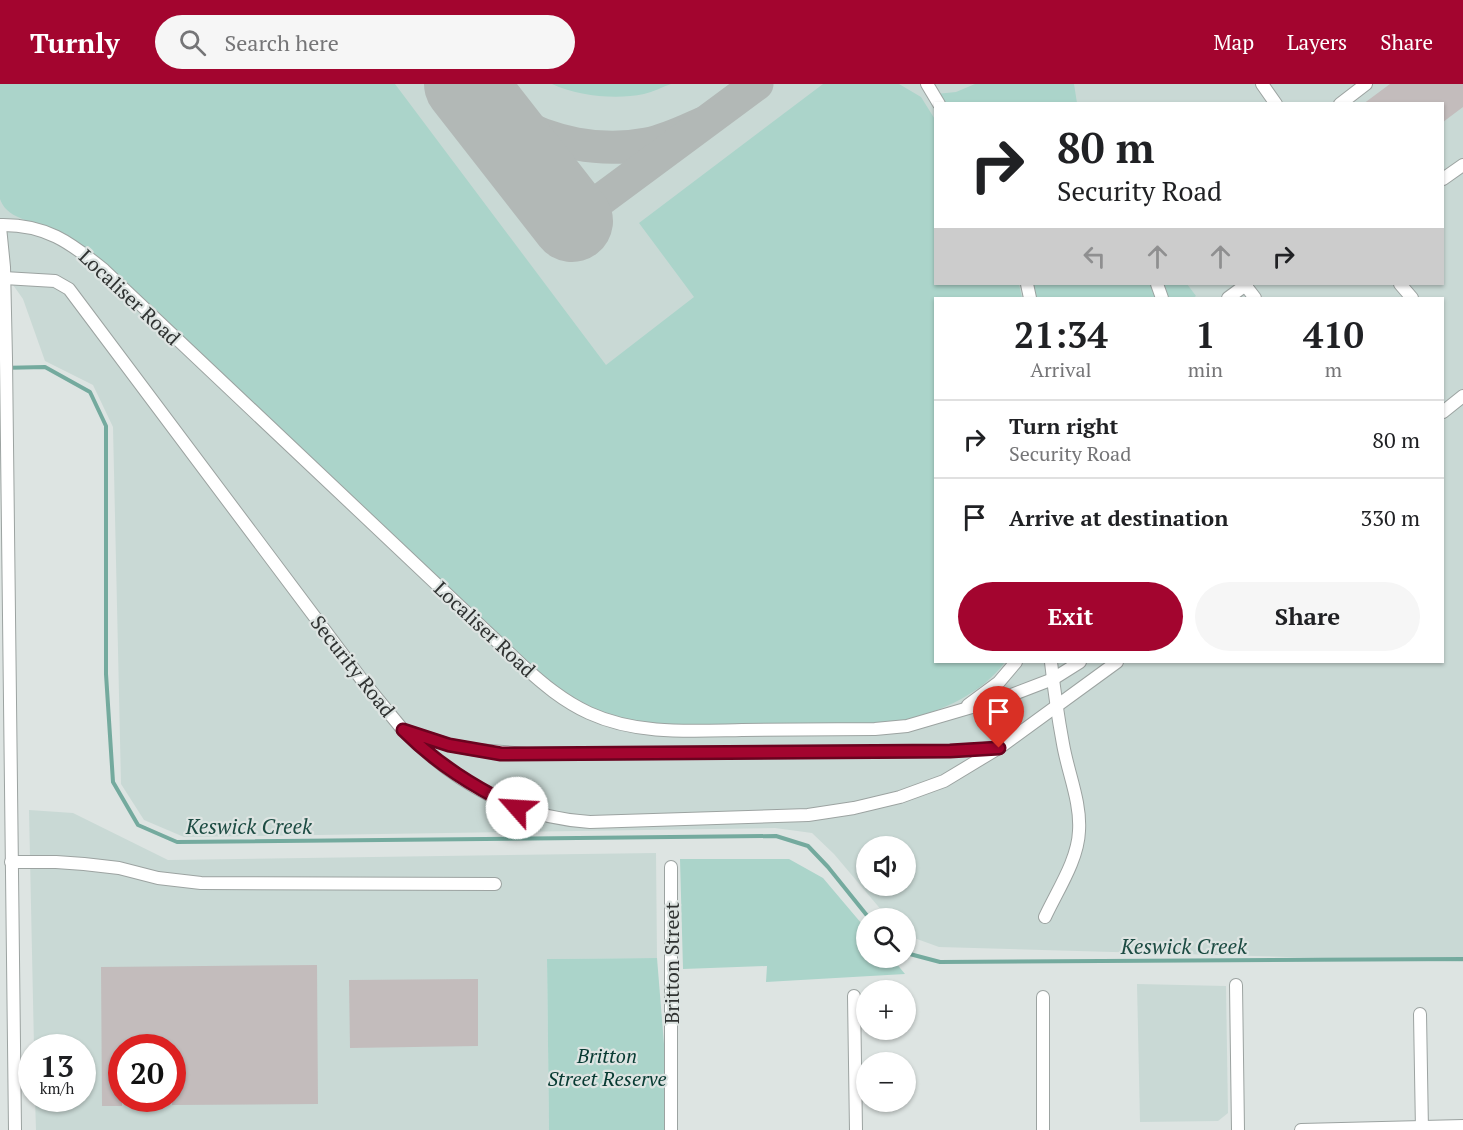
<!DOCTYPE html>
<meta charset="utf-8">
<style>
:root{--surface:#fff;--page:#f6f6f6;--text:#202124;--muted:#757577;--line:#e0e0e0;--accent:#a3052f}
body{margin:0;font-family:"PT Serif",serif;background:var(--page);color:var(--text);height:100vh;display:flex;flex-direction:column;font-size:22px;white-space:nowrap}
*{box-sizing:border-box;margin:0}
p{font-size:20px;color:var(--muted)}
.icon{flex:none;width:33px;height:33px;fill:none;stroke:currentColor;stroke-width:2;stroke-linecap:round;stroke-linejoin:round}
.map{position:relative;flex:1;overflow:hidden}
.drawer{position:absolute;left:934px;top:213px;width:510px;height:366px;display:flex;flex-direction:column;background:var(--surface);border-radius:0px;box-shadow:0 2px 4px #0004}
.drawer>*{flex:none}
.banner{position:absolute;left:934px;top:18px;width:510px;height:183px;border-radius:0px;box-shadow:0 2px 4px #0004;background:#fff;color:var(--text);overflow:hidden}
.fabs{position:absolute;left:856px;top:752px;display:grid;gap:12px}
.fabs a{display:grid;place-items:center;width:60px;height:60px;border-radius:50%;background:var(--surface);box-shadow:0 2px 4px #0004;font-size:30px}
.speed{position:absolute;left:18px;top:950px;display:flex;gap:12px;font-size:30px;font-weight:700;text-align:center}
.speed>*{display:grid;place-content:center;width:78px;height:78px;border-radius:50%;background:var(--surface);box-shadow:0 2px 4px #0004;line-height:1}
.speed small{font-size:15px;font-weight:400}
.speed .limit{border:9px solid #d22;background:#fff;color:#111}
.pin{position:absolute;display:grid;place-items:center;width:51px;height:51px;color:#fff;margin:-62px -26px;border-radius:50% 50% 50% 0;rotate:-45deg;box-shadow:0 0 6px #0007}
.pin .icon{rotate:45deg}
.me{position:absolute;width:66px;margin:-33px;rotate:296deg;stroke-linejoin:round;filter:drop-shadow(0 0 4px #0008)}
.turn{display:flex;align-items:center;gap:21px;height:126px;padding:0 24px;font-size:27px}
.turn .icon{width:78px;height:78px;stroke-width:2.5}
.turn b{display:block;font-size:42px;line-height:51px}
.lanes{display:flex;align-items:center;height:57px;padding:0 24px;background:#0003;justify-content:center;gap:30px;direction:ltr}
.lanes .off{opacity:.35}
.eta{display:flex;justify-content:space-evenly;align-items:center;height:102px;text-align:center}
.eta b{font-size:36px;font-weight:700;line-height:42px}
.cta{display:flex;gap:12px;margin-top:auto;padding:12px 24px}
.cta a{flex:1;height:69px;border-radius:36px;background:var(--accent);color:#fff;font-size:24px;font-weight:700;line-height:69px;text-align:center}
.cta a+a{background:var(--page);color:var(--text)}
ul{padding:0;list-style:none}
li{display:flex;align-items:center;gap:18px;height:78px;padding:0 24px;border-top:2px solid var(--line)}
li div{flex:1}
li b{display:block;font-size:22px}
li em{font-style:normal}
header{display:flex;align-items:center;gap:36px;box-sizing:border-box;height:84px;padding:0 30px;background:var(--accent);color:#fff}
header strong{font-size:28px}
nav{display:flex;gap:33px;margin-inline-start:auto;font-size:21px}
.search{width:420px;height:54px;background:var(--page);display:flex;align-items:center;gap:15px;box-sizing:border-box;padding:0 21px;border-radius:33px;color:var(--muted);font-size:22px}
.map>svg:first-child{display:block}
.built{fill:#c9d9d5;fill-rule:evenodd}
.green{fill:#abd4ca}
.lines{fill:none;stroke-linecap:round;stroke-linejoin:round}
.stream{stroke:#74aa9e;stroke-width:4}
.taxiway{stroke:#b2b8b6;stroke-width:33}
.runway{stroke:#b2b8b6;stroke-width:82}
.building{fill:#c3bcbc}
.minor-casing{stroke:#9ca3a1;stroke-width:14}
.minor{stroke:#fff;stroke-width:12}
.route-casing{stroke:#6a031f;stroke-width:15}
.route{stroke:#a3052f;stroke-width:10}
.labels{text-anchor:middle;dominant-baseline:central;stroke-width:4.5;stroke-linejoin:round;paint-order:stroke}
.street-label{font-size:20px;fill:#303332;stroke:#dde4e2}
.park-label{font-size:20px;font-style:italic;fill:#073a32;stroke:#dde4e2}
.water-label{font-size:21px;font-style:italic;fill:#1d4c43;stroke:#dde4e2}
</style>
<header>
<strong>Turnly</strong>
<div class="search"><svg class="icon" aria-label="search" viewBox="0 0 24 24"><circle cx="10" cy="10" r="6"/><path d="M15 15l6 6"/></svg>Search here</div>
<nav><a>Map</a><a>Layers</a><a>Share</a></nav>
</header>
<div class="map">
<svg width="1463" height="1046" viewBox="0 0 1463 1046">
<rect width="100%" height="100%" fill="#dde4e2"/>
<g class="built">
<path d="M0,0H1463V878L939,863L906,851V834H888L834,770L812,749L775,744L184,753L144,736L121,700L113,343L93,301L45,277L23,215L6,191H0ZM936,20H1443V200H936ZM936,214H1443V578H936ZM867,762H906V801H867Z"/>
<path d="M29,726L73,729L168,776L656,769L657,874L547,875L549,1046H36L35,1014H82V963H34ZM122,963H172V1014H122Z"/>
<polygon points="1137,900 1226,902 1228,1029 1218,1037 1140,1038"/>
</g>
<g class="green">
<path d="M0,0H395L606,281L694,213L639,139L823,0H899L921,13L936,37V200H1019L1022,214H936V578H1005C982,609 943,627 905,636C871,645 827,641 791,641C738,641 674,647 623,636C598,631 578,619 556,606L149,223L29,138C16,132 5,129 0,115Z"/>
<path d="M552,0H671C662,3 653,8 644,10C616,16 578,12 552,0Z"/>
<polygon points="975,0 1074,0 1077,19 942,19 936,10 956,8"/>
<polygon points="1030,200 1187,200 1196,212 1193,214 1034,214"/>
<polygon points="680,775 789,775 823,794 867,846 867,873 891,873 905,890 766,898 767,882 683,885"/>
<polygon points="657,874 671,1046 549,1046 547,875"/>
</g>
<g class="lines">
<g class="stream">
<polyline points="0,284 45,283 90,308 106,342 106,590 113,698 138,741 177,758 776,752 808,762 828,783 869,834"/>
<polyline points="906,869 940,878 1463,875"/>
</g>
<g class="taxiway">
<path d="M466,1C480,13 494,26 510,35C550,59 601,69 647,60C667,56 685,47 703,39"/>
<polyline points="572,137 757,0"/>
</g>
<polyline class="runway" points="465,0 572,137"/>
</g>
<g class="building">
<polygon points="1390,0 1463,0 1463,23 1443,38 1443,20 1363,20"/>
<polygon points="317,881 318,1020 172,1021 172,963 122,963 122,1022 102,1022 101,883"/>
<polygon points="478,895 478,962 350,964 349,896"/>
</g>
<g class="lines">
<defs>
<g id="minor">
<polyline points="927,0 939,20"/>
<polyline points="1262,0 1276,20"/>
<polyline points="1340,20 1366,0"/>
<polyline points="1443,95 1463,81"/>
<path d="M0,141C45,140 70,158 104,186L522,581C543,600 563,617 589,629C637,651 690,647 742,646C786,646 830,645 875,645L907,642L1006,613L1053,595L1080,578"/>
<polyline points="0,143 4,183 6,275 15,1046"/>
<polyline points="4,194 55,197 69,205 362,596 403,646 449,661 477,666 527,670 950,667 999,664 1117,578"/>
<polyline points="1027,200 1030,214"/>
<polyline points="1157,200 1162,214"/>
<polyline points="1400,200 1412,214"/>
<polyline points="1245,201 1255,214"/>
<polyline points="1228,214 1247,200"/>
<polyline points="1443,328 1463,312"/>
<polyline points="968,621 999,598 1016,578"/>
<path d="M406,649C458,701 516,733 590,738L808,731L854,724L900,713L944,697L997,665"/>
<polyline points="11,778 56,778 84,780 119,784 158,794 201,799 495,800"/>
<polyline points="671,783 671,1046"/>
<path d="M1045,833C1057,807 1078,776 1079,747C1081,718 1068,689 1063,660C1058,633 1054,605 1051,578"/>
<polyline points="1236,901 1238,1046"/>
<polyline points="854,912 856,1046"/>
<polyline points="1420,930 1422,1046"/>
<polyline points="1043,1046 1043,913"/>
<polyline points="1301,1046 1463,1042"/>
</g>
</defs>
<use href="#minor" class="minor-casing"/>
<use href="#minor" class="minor"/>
</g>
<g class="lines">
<defs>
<path id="route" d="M517,724C474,703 437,680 403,646L449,661L501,670L950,667L999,664"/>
</defs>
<use href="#route" class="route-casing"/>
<use href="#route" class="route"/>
</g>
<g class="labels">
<g class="street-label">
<text transform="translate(130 213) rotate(43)">Localiser Road</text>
<text transform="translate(485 545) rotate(43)">Localiser Road</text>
<text transform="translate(353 582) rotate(52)">Security Road</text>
<text transform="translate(671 879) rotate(-90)">Britton Street</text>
</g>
<g class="park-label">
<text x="607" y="971">Britton<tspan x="607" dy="23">Street Reserve</tspan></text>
</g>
<g class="water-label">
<text x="249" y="742">Keswick Creek</text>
<text x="1184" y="862">Keswick Creek</text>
</g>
</g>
</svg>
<div class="fabs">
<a><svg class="icon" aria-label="sound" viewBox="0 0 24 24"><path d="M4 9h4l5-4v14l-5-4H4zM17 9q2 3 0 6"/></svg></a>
<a><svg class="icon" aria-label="search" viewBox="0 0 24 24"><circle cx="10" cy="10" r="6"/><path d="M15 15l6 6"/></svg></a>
<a>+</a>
<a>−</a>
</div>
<div class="speed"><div>13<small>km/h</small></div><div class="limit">20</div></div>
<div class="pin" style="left:999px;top:664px;background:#d93025"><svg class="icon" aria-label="arrive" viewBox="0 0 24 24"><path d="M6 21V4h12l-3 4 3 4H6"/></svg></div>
<svg class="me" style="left:517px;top:724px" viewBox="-20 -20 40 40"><circle r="19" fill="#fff"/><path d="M0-13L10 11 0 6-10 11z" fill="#a3052f"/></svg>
<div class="banner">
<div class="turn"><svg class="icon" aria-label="right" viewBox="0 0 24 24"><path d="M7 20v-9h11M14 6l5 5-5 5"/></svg><div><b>80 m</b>Security Road</div></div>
<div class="lanes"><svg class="icon off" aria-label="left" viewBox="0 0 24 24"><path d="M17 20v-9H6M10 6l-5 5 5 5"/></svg><svg class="icon off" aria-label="ahead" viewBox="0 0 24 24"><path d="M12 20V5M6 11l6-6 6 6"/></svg><svg class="icon off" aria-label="ahead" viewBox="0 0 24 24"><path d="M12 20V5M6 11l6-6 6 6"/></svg><svg class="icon" aria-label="right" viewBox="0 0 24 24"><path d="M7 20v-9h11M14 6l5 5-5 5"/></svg></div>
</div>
<section class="drawer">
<div class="eta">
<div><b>21:34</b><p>Arrival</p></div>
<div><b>1</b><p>min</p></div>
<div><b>410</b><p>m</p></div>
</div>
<ul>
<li><svg class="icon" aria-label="right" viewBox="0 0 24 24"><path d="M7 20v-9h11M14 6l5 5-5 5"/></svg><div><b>Turn right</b><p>Security Road</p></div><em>80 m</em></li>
<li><svg class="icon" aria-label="arrive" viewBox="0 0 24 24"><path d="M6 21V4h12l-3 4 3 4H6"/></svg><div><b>Arrive at destination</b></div><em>330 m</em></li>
</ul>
<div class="cta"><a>Exit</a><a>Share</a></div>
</section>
</div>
